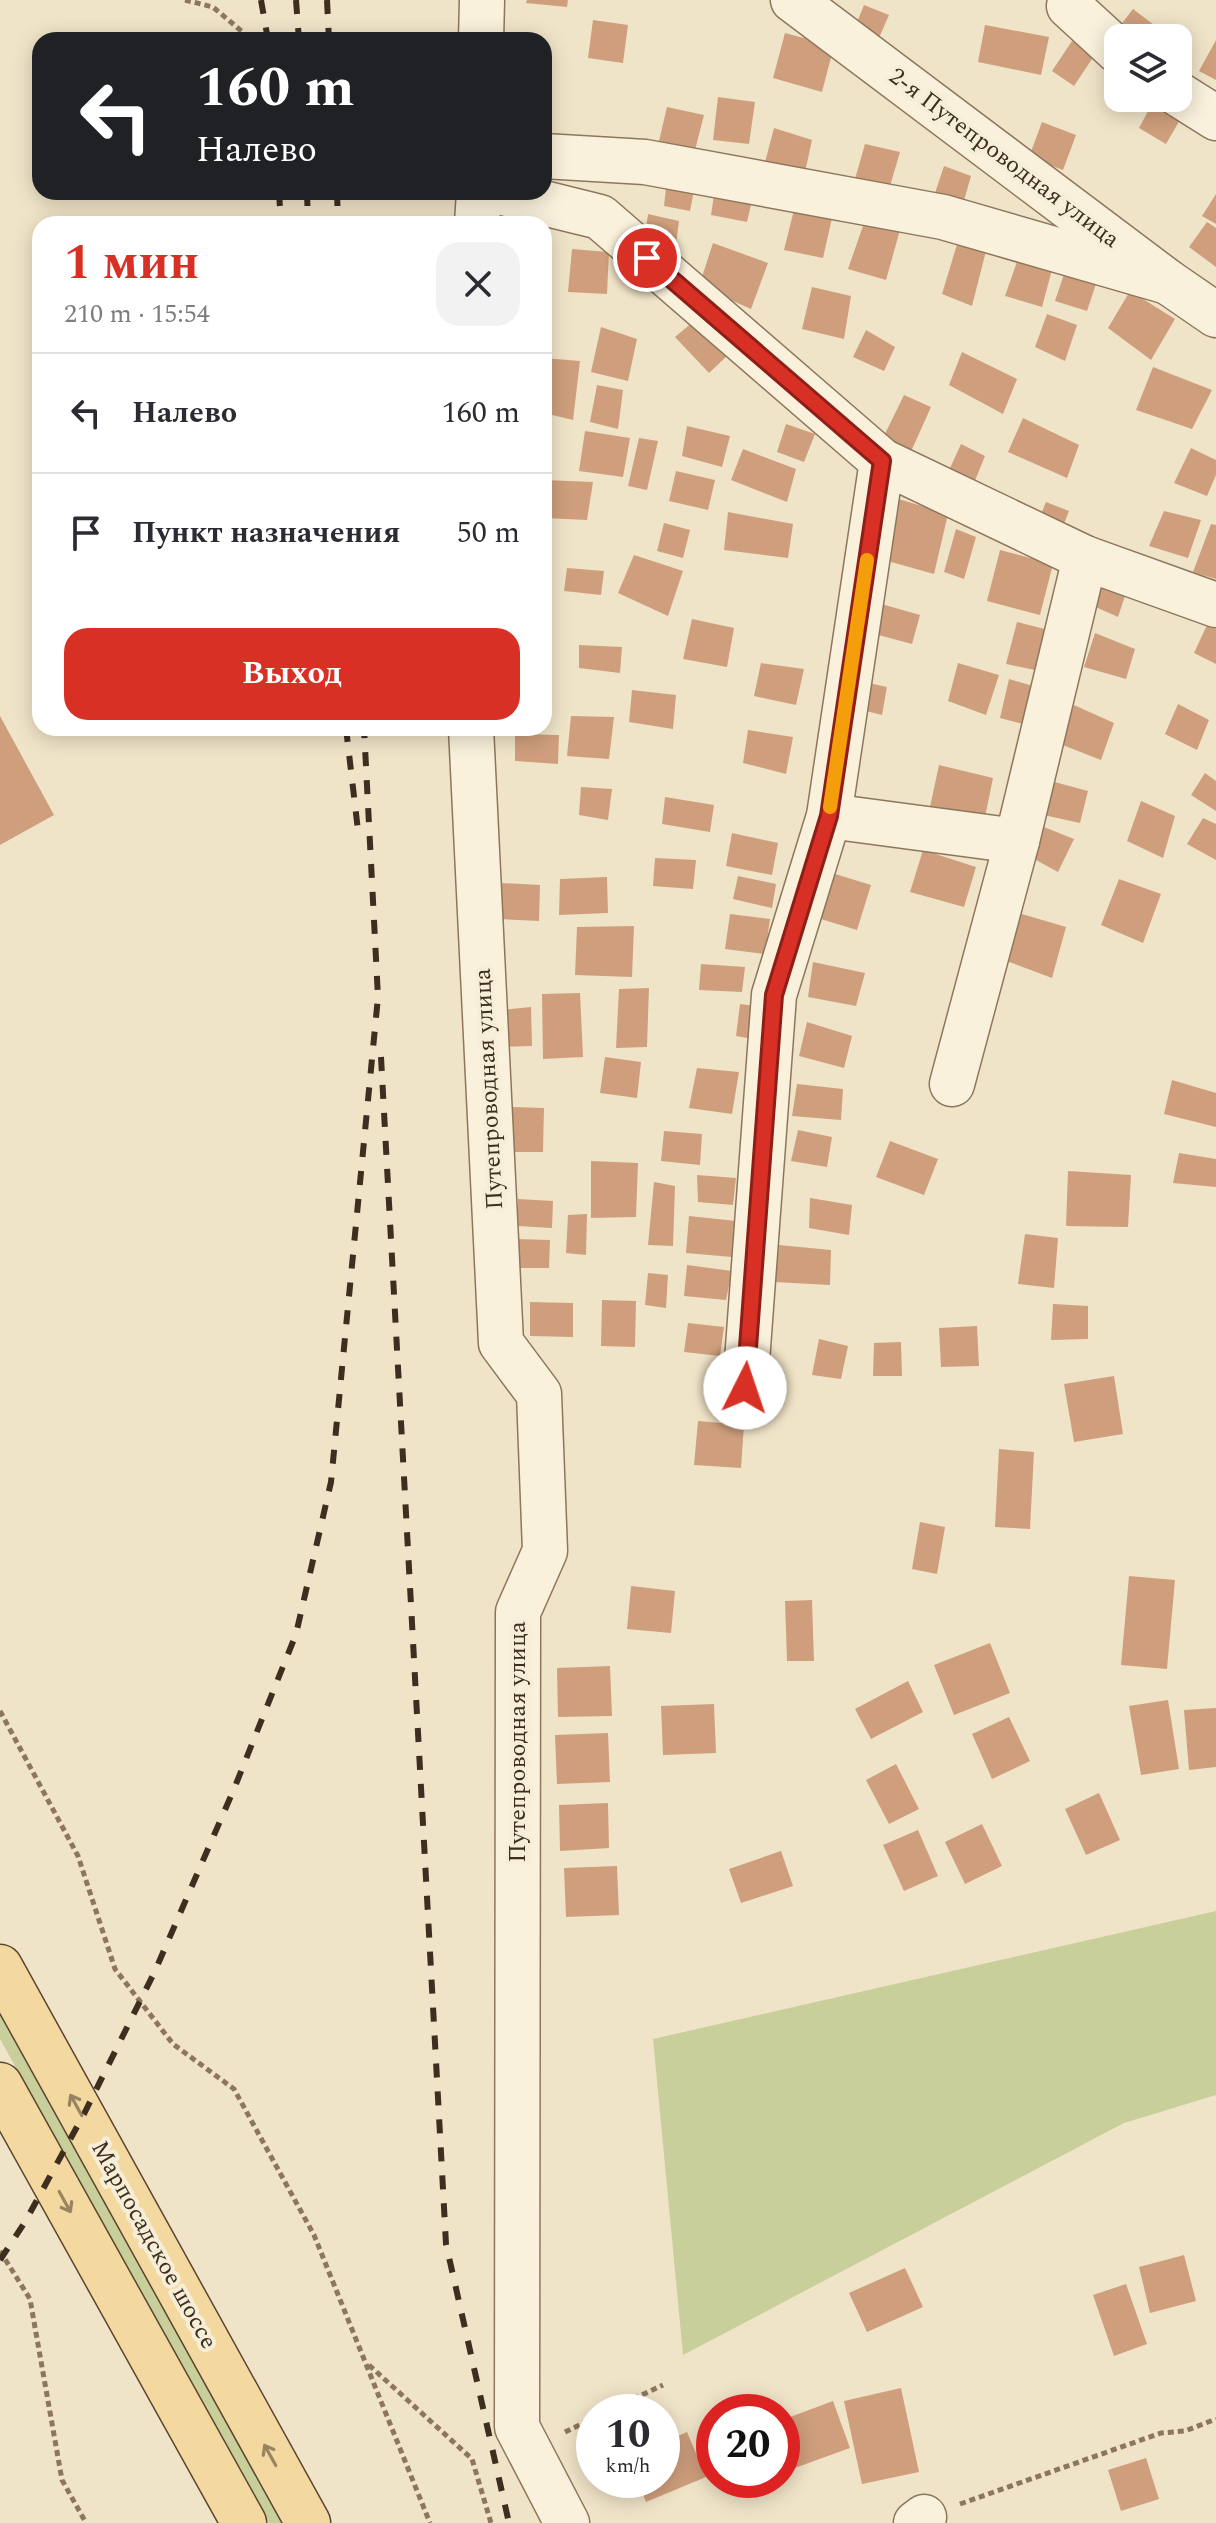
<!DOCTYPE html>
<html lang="ru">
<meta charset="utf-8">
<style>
:root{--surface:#fff;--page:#f2f2f3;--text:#2b2b33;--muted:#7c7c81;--line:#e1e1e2;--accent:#d93025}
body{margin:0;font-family:Spectral,serif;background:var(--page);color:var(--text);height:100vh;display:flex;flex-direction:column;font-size:30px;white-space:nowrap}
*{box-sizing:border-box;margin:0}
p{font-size:26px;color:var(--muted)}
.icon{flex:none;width:44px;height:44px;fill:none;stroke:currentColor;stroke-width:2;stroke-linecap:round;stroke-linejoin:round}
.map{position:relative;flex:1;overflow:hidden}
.panel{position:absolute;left:32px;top:216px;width:520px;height:520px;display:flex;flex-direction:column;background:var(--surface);border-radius:24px;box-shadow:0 4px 20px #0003}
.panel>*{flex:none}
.banner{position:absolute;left:32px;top:32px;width:520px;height:168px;border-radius:24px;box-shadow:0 4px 20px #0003;background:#202124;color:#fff;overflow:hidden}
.tools{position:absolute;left:1104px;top:24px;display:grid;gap:16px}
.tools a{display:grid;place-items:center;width:88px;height:88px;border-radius:16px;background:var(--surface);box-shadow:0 4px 20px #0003;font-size:40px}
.speed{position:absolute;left:576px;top:2394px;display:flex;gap:16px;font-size:40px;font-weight:700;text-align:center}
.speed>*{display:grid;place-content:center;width:104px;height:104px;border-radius:50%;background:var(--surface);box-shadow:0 4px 20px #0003;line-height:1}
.speed small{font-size:20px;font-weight:400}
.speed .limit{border:12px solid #d22;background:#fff;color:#111}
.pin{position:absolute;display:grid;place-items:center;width:68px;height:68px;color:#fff;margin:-34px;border:4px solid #fff;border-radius:50%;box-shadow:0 2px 8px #0007}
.me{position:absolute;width:88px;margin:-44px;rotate:4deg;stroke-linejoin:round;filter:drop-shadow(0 0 6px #0008)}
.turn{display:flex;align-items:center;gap:28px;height:168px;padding:0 32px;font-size:36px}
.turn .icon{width:104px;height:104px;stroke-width:2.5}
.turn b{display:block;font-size:56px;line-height:68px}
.round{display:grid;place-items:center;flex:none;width:84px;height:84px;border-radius:24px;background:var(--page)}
.summary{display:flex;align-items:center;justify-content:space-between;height:136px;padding:0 32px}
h1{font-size:48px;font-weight:700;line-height:60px;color:var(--accent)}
.button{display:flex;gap:16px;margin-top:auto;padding:16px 32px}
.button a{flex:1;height:92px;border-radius:24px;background:var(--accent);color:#fff;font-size:32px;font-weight:700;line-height:92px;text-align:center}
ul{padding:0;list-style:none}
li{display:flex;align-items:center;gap:24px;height:120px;padding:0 32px;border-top:2px solid var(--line)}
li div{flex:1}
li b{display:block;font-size:30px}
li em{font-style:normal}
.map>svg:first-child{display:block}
.green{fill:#c9cf9b}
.building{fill:#cf9f7d}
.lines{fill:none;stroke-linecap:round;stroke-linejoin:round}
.minor-casing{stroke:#8d765c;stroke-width:47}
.major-casing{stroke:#5b4430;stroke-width:47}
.path{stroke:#8d765c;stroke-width:5;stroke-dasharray:6 4;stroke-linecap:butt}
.minor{stroke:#faf1dc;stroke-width:44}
.major{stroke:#f3d9a0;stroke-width:44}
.rail{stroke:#3d2e20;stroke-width:6;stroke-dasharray:14 14;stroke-linecap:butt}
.oneway{stroke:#988460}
.route-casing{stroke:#8d1f18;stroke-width:20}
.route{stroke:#d93025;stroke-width:14}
.slow{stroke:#f59e0b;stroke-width:14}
.labels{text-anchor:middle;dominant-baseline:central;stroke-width:8;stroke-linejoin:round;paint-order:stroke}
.street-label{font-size:24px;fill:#3d2e20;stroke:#f7eed8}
</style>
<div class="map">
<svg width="1216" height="2523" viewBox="0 0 1216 2523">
<rect width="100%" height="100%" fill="#f0e4c8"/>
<g class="green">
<polygon points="1216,1911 1216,2095 1124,2123 683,2355 653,2039"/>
<polygon points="0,2008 286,2523 269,2523 0,2039"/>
</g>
<g class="building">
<polygon points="527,0 568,0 567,7 526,3"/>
<polygon points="864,5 889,15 875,47 851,37"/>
<polygon points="1133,9 1166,34 1163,38 1116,38 1113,35"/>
<polygon points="593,20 628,25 623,63 588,58"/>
<polygon points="985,25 1049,37 1041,75 978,62"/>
<polygon points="785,33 834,46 822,92 773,78"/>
<polygon points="1216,40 1216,80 1199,71"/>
<polygon points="1072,41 1094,56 1074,86 1052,71"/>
<polygon points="718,97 755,102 749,144 713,140"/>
<polygon points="1153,102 1181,118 1166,144 1139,128"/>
<polygon points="667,107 704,115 695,150 659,141"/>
<polygon points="1042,122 1076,135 1063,170 1029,157"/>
<polygon points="774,128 812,140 804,177 764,166"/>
<polygon points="865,144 900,152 890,186 855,179"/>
<polygon points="944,166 971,176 961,211 932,202"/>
<polygon points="667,179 695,185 690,211 664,206"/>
<polygon points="715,188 753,196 747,222 711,215"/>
<polygon points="1216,194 1216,224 1202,216"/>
<polygon points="794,210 832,218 823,258 784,250"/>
<polygon points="648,214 679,221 676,244 645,237"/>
<polygon points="1207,222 1216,228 1216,267 1189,247"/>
<polygon points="864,223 900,230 886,280 848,269"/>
<polygon points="958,241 986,251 972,306 942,294"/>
<polygon points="713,243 768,263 751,309 699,286"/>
<polygon points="572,249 609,252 607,294 568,292"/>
<polygon points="1019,256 1053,266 1042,307 1005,296"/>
<polygon points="1067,265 1099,275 1087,311 1055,301"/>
<polygon points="812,287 851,296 844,339 802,329"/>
<polygon points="1130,291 1175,319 1151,360 1108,328"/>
<polygon points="1047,314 1077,325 1065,361 1035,347"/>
<polygon points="693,322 727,356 709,373 675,337"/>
<polygon points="601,327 637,339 628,381 591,372"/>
<polygon points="866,330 895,347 884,371 853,357"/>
<polygon points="962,352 1017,379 1003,414 949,385"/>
<polygon points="544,358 580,361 573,420 544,413"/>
<polygon points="1153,367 1212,390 1192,429 1136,410"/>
<polygon points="597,385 623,390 618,429 590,422"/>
<polygon points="904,395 931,407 909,456 882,440"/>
<polygon points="1023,418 1079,445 1067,478 1008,452"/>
<polygon points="786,424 815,434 804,462 777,452"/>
<polygon points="687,426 730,436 722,467 682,456"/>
<polygon points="585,431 630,438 623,477 579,471"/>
<polygon points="639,438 658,441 647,490 628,486"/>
<polygon points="961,444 985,456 970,493 946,477"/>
<polygon points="1191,448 1216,460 1216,475 1207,496 1174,483"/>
<polygon points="743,449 796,469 787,502 731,480"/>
<polygon points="676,471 715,480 708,510 669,501"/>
<polygon points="544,480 593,482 587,520 544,518"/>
<polygon points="892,497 948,514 934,574 873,557"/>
<polygon points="1046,502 1069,511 1059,537 1036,526"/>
<polygon points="1164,511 1201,520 1188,558 1149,546"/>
<polygon points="728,512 793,524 788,558 724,550"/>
<polygon points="664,523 690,530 683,558 657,551"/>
<polygon points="1211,524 1216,525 1216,579 1193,572"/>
<polygon points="956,529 976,537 964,579 944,572"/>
<polygon points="1000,550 1053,564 1040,615 987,601"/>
<polygon points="634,555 683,571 668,616 618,593"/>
<polygon points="567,568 604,571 601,595 564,591"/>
<polygon points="1099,580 1127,590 1118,617 1089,604"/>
<polygon points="878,603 920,615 912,644 871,633"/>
<polygon points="692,619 734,628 727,667 683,659"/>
<polygon points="1017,622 1049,630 1039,671 1006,664"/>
<polygon points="1207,625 1216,629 1216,664 1194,653"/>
<polygon points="1095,633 1135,649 1126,679 1084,667"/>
<polygon points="579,645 622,647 620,673 579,668"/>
<polygon points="761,663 804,669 796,705 754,696"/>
<polygon points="958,663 999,675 986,715 948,701"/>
<polygon points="1009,679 1033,686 1027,725 1000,718"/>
<polygon points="855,680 887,687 882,715 850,707"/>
<polygon points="632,690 676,695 673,729 629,722"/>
<polygon points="1178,704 1209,720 1197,750 1165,734"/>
<polygon points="1074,705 1114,723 1101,760 1060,744"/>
<polygon points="0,716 54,815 0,845"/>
<polygon points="571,716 614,717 609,759 567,756"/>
<polygon points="748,730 793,737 786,774 743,763"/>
<polygon points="515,734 559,735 558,764 515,761"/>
<polygon points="939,765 993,778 985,817 930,807"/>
<polygon points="1205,773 1216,781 1216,811 1191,795"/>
<polygon points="1047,780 1088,791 1080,823 1039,814"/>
<polygon points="581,787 612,789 608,820 579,815"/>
<polygon points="665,797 714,805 710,832 662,824"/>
<polygon points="1141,801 1175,816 1163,858 1127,841"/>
<polygon points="1203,818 1216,824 1216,860 1187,844"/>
<polygon points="1039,825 1074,839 1058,872 1025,854"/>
<polygon points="732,833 778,843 772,875 726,866"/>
<polygon points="923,850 976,867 964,907 910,892"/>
<polygon points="655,858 696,860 693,889 653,886"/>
<polygon points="832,873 871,885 857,930 814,917"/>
<polygon points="738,876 776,884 772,908 733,899"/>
<polygon points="607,877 608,913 559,915 560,879"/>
<polygon points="1119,879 1161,894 1143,943 1101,925"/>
<polygon points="501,883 540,885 539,921 498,919"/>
<polygon points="1015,912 1066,927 1052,978 1004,960"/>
<polygon points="730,914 770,919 765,954 725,949"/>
<polygon points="634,926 632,977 575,975 577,927"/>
<polygon points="813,962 865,973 856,1006 808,997"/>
<polygon points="701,964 745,967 742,992 699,990"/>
<polygon points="649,988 647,1047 616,1048 619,989"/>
<polygon points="580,993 583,1057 543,1059 542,994"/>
<polygon points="740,1004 763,1007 758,1040 736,1036"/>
<polygon points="531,1007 532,1046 502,1047 501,1010"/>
<polygon points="807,1022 852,1036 844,1068 799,1056"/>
<polygon points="605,1057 641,1062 637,1098 600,1093"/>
<polygon points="697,1068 739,1072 732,1114 689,1108"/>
<polygon points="1172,1080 1216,1093 1216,1127 1164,1114"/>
<polygon points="797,1084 843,1089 841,1120 792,1116"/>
<polygon points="513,1107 544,1108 543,1152 512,1152"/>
<polygon points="798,1130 832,1137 827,1167 791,1161"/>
<polygon points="664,1131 702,1134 700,1165 661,1161"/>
<polygon points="890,1141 938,1159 924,1195 876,1177"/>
<polygon points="1179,1153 1216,1159 1216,1187 1173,1183"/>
<polygon points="591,1161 638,1163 636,1217 591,1218"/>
<polygon points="1068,1171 1131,1175 1128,1227 1066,1226"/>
<polygon points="697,1175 736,1178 733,1205 698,1202"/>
<polygon points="654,1182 675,1186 673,1246 648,1245"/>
<polygon points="810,1198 852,1205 849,1235 809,1228"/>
<polygon points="518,1199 553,1201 552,1228 518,1226"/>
<polygon points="587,1214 586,1255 566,1253 568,1215"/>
<polygon points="689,1216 736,1221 732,1257 686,1253"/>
<polygon points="1025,1234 1058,1238 1054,1288 1018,1284"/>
<polygon points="516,1239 550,1240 549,1268 517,1268"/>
<polygon points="779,1245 831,1250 830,1285 774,1282"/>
<polygon points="687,1265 732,1271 726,1300 684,1296"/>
<polygon points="648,1273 668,1275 666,1308 645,1305"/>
<polygon points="602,1300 636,1301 635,1347 601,1346"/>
<polygon points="530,1302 573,1303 573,1337 530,1336"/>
<polygon points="1053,1304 1088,1306 1088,1339 1051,1340"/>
<polygon points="688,1323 724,1327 720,1356 684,1352"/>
<polygon points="977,1326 979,1366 941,1367 939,1328"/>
<polygon points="819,1339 848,1346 841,1379 812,1375"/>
<polygon points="901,1342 902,1376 873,1376 874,1343"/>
<polygon points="1114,1376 1123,1434 1074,1442 1064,1384"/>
<polygon points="698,1421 744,1425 741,1468 694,1465"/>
<polygon points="999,1449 1034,1452 1030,1529 995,1527"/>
<polygon points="920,1522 945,1527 937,1574 912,1569"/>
<polygon points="1129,1576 1175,1580 1167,1669 1121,1665"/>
<polygon points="631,1586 675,1591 671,1633 627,1629"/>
<polygon points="812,1600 814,1661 787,1661 785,1601"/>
<polygon points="990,1643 1010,1693 954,1715 934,1665"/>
<polygon points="610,1666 612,1716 558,1717 557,1668"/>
<polygon points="908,1681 923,1712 871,1739 855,1709"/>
<polygon points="1168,1700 1179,1769 1141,1775 1129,1706"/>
<polygon points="714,1704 716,1753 663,1755 661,1706"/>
<polygon points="1216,1708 1216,1767 1189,1770 1184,1710"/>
<polygon points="1009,1717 1030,1761 992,1779 972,1734"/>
<polygon points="608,1733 610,1782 557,1784 555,1735"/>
<polygon points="896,1764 919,1809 889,1824 866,1780"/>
<polygon points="1099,1793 1120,1840 1086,1855 1065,1809"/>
<polygon points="608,1803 609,1848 560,1851 559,1805"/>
<polygon points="982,1824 1002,1866 965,1884 945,1842"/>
<polygon points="918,1830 938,1876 904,1891 883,1845"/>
<polygon points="781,1851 793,1886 741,1903 729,1869"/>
<polygon points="617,1866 619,1915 566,1917 564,1868"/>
<polygon points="1184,2255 1196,2301 1150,2313 1139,2267"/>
<polygon points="905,2268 923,2307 867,2332 849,2293"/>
<polygon points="1126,2284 1147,2344 1114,2356 1093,2295"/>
<polygon points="901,2388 919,2472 862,2484 844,2401"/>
<polygon points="833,2401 850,2448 792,2469 782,2444 782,2420"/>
<polygon points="687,2432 706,2477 646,2502 637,2480 662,2480 662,2443"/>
<polygon points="1146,2458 1159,2499 1121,2511 1108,2470"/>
</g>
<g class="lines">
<defs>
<g id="minor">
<polyline points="793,0 1168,282 1216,315"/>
<polyline points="1072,0 1069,6 1118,51"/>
<polyline points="481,40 482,0"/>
<polyline points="1178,94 1216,118"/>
<polyline points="544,156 645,162 943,217 1168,282"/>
<polyline points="499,192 600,217 882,461 1085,558 1216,605"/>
<polyline points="477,224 479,192"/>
<polyline points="471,728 501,1343 539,1394 545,1551 518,1612 517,2427 567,2523"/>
<polyline points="829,816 1017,841 1085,558"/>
<polyline points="952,1084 1017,841"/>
<polyline points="745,1388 774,995 829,816 882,461"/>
<polyline points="916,2523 924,2517"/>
</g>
<g id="major">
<polyline points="0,1967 308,2523"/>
<polyline points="0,2085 244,2523"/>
</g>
</defs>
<use href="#minor" class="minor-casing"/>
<use href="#major" class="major-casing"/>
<g class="path">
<polyline points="185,0 213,7 252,40"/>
<polyline points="0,1711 78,1856 115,1969 173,2044 234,2089 314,2235 430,2523"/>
<polyline points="0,2251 30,2299 62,2480 86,2523"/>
<polyline points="369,2365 472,2459 491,2523"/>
<polyline points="606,2412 663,2385"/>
<polyline points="565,2432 594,2418"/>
<polyline points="960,2504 1161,2433 1185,2431 1216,2419"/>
</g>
<use href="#minor" class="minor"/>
<use href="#major" class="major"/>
<g class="rail">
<polyline points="261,0 268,40"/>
<polyline points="296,0 299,40"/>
<polyline points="327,0 329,40"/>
<polyline points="279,192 281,224"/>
<polyline points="307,192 308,224"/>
<polyline points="337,192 338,224"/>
<polyline points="346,728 359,839"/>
<polyline points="381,1057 446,2244 509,2523"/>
<polyline points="0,2260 25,2222 84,2114 155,1971 234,1789 296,1634 331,1482 378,997 364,728"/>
</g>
</g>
<defs><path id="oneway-shaft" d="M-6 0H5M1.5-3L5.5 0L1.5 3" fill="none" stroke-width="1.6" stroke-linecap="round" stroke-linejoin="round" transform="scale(2)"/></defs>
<g class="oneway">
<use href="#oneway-shaft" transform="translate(76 2105) rotate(-119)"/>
<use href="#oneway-shaft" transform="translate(65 2202) rotate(61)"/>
<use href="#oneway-shaft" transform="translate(270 2455) rotate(-119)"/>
</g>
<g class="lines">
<defs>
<polyline id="route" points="647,258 882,461 829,816 774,995 745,1388"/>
</defs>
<use href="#route" class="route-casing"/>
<use href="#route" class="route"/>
<polyline class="slow" points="830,807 867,560"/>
</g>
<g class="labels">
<g class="street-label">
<text transform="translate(1004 158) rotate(37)">2-я Путепроводная улица</text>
<text transform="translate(489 1089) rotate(-93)">Путепроводная улица</text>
<text transform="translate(518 1742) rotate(-90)">Путепроводная улица</text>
<text transform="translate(154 2245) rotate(61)">Марпосадское шоссе</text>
</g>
</g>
</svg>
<div class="tools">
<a><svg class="icon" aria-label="layers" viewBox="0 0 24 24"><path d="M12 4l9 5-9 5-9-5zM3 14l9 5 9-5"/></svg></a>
</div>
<div class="speed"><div>10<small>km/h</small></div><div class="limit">20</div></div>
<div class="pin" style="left:647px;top:258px;background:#d93025"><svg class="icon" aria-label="arrive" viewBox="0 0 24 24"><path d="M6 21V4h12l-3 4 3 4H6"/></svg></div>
<svg class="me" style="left:745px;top:1388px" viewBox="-20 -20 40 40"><circle r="19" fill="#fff"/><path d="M0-13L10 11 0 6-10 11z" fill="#d93025"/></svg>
<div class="banner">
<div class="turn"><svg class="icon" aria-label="left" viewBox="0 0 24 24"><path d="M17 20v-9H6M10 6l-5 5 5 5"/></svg><div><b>160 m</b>Налево</div></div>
</div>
<section class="panel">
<div class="summary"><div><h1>1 мин</h1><p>210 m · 15:54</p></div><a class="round"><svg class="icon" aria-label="close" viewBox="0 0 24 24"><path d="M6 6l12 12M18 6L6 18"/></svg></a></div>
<ul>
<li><svg class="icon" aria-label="left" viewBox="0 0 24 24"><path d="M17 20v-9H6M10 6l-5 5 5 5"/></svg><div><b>Налево</b></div><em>160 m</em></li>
<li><svg class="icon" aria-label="arrive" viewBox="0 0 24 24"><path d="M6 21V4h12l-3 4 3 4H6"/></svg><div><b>Пункт назначения</b></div><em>50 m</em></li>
</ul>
<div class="button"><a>Выход</a></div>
</section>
</div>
